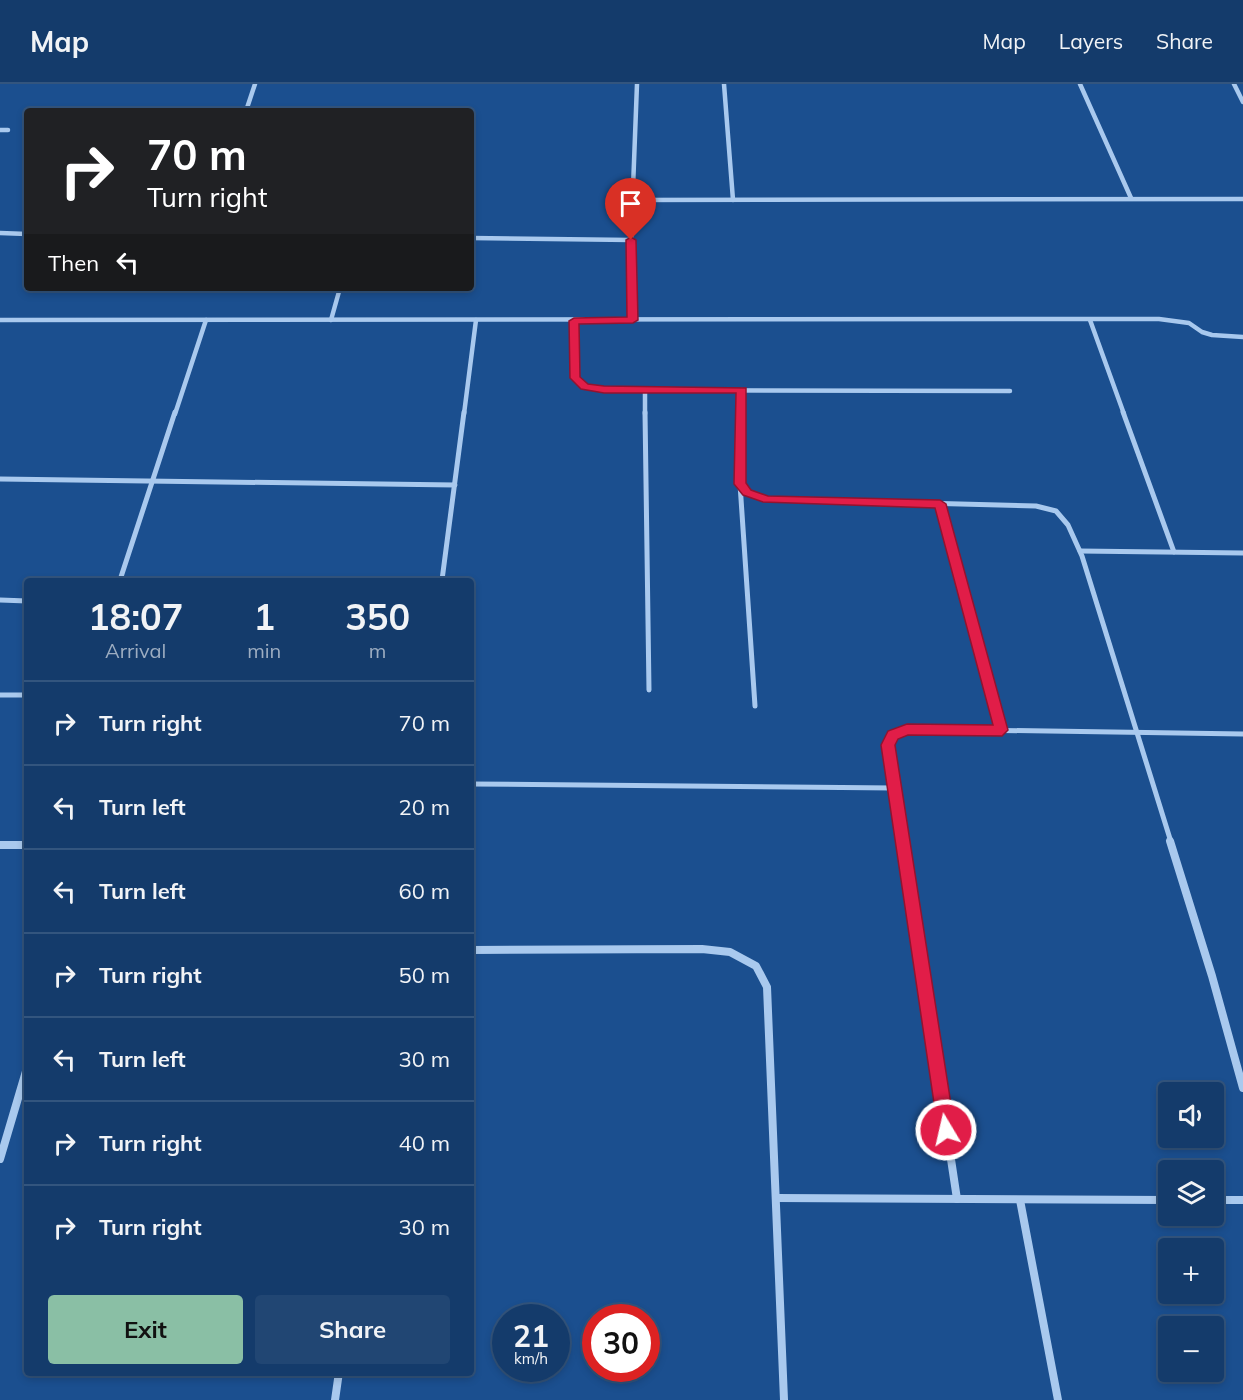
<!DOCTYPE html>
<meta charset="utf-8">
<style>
:root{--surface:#143b6b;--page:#214673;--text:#f1f3f6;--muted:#9dadc1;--line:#33557e;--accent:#8abfa5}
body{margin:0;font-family:Mulish,sans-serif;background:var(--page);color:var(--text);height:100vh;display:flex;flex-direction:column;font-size:22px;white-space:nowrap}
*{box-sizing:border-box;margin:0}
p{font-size:20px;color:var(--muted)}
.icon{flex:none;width:33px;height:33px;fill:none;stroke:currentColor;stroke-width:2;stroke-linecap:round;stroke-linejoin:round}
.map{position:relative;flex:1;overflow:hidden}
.sheet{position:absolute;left:24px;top:494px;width:450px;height:798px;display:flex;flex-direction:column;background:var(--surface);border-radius:6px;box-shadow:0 3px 9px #0003,0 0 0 2px var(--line)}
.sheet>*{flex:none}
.hud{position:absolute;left:24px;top:24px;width:450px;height:183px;border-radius:6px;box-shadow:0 3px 9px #0003,0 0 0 2px var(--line);background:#202124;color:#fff;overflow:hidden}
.buttons{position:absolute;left:1158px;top:998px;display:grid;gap:12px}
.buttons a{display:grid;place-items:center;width:66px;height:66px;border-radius:6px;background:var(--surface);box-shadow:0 3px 9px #0003,0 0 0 2px var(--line);font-size:30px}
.speed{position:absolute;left:492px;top:1220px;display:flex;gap:12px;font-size:30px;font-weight:700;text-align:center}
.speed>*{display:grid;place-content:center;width:78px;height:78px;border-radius:50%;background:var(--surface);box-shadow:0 3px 9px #0003,0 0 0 2px var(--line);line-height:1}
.speed small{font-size:15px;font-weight:400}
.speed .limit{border:9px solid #d22;background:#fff;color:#111}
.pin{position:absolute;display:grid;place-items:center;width:51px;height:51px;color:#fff;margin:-62px -26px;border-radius:50% 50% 50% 0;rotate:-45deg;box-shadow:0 0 6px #0007}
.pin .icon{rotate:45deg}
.me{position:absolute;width:66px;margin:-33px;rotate:351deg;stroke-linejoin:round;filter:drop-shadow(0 0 4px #0008)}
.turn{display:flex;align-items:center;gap:21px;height:126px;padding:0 24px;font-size:27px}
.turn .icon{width:78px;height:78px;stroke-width:2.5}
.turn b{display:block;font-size:42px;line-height:51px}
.then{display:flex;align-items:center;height:57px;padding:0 24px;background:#0003;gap:12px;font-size:22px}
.eta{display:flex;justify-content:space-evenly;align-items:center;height:102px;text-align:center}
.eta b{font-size:36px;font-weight:700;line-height:42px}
.button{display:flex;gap:12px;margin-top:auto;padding:12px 24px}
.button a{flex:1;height:69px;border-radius:6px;background:var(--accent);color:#111;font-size:24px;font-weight:700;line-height:69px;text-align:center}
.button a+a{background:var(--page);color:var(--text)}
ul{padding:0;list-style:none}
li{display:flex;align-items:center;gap:18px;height:84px;padding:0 24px;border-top:2px solid var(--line)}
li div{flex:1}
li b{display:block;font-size:22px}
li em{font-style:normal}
header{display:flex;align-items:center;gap:36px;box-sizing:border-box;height:84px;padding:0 30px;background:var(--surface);border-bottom:2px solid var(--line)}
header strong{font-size:28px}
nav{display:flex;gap:33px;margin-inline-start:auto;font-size:21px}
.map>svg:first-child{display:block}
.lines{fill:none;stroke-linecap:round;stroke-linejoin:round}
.minor-far2{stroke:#a9c9ee;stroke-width:4.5}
.minor-far1{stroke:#a9c9ee;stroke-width:5}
.minor{stroke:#a9c9ee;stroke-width:8}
.route{fill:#e11d48;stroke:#92132f;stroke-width:1.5}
</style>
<header>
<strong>Map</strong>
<nav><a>Map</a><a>Layers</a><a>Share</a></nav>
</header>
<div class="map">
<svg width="1243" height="1316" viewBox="0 0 1243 1316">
<rect width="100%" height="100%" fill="#1b4f8f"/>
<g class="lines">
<g class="minor-far2">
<polyline points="724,0 733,116"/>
<polyline points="1080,0 1131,114"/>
<polyline points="1234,0 1243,18"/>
<polyline points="246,27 255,0"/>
<polyline points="0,46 8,46"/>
<polyline points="632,116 1243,115"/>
<polyline points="0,149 27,150"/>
<polyline points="471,154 631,156"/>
<polyline points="0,236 1159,235 1189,239 1202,248 1212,251 1243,253"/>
<polyline points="331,236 340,204"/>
<polyline points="632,236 631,156 637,0"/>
<polyline points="1090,236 1124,330"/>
<polyline points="574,237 575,294 584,302 604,306 1010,307"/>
<polyline points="645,305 645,330"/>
<polyline points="175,330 206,236"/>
<polyline points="464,330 476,236"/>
<polyline points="741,330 742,306"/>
</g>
<g class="minor-far1">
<polyline points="645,328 649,606"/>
<polyline points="742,328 740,400 747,409 767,415 1036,422 1056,427 1068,441 1082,472 1171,758"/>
<polyline points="1123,328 1174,468"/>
<polyline points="0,395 455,401"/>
<polyline points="740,400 755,622"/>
<polyline points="940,420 1002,646"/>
<polyline points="1080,467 1243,469"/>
<polyline points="120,496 175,328"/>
<polyline points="442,496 464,328"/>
<polyline points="0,516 27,517"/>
<polyline points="0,611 27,611"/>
<polyline points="471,700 894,704"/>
<polyline points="903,758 888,661 893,651 907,645 1243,650"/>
</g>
<g class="minor">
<polyline points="903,757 957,1115"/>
<polyline points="1170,757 1212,892 1243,1004"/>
<polyline points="0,761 27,761"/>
<polyline points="471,866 702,865 730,868 756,882 767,903 784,1316"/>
<polyline points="0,1075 27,984"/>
<polyline points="776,1114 1168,1116"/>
<polyline points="1020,1116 1058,1316"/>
<polyline points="1214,1116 1243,1116"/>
<polyline points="335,1316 339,1288"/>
</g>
</g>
<polygon class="route" points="631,153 636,156 638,236 633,239 579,240 580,293 588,300 604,302 746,304 746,399 751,406 768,412 940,416 946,420 1008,646 1002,652 908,651 898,655 895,661 955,1046 952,1052 946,1054 940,1052 938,1046 881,661 888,647 907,640 993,641 935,424 763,418 743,411 734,400 736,309 604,309 581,305 570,294 569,237 574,234 627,233 626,156"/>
</svg>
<div class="buttons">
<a><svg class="icon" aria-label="sound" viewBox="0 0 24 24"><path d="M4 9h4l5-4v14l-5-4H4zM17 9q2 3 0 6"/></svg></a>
<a><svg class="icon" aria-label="layers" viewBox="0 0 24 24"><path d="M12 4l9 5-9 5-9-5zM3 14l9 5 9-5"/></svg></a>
<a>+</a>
<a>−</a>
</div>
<div class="speed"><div>21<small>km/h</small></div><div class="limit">30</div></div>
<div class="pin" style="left:631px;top:156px;background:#d93025"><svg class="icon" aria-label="arrive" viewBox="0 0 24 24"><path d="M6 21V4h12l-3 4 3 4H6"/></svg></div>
<svg class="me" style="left:946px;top:1046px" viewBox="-20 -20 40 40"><circle r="17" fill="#e11d48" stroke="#fff" stroke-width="3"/><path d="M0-11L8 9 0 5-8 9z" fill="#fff"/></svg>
<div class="hud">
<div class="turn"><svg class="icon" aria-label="right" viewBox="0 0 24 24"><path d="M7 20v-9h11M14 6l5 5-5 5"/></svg><div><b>70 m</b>Turn right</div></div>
<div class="then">Then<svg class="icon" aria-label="left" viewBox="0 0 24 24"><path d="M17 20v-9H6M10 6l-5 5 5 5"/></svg></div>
</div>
<section class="sheet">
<div class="eta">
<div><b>18:07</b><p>Arrival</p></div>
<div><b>1</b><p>min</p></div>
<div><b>350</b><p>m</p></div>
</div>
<ul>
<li><svg class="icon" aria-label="right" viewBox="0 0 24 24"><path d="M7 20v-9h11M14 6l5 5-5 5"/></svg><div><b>Turn right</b></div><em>70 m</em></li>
<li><svg class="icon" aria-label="left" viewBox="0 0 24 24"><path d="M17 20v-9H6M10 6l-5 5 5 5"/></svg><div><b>Turn left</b></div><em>20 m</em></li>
<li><svg class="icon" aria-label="left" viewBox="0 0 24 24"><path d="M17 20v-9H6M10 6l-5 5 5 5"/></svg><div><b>Turn left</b></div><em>60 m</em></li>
<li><svg class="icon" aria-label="right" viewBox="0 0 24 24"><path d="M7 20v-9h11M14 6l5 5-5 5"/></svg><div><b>Turn right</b></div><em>50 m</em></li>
<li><svg class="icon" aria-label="left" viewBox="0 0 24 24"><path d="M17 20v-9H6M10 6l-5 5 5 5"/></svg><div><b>Turn left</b></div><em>30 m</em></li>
<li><svg class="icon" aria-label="right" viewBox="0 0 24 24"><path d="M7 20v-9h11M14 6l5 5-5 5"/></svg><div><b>Turn right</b></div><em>40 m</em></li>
<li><svg class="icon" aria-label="right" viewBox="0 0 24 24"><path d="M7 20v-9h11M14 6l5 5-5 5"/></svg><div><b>Turn right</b></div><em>30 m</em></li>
</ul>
<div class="button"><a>Exit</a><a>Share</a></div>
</section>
</div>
